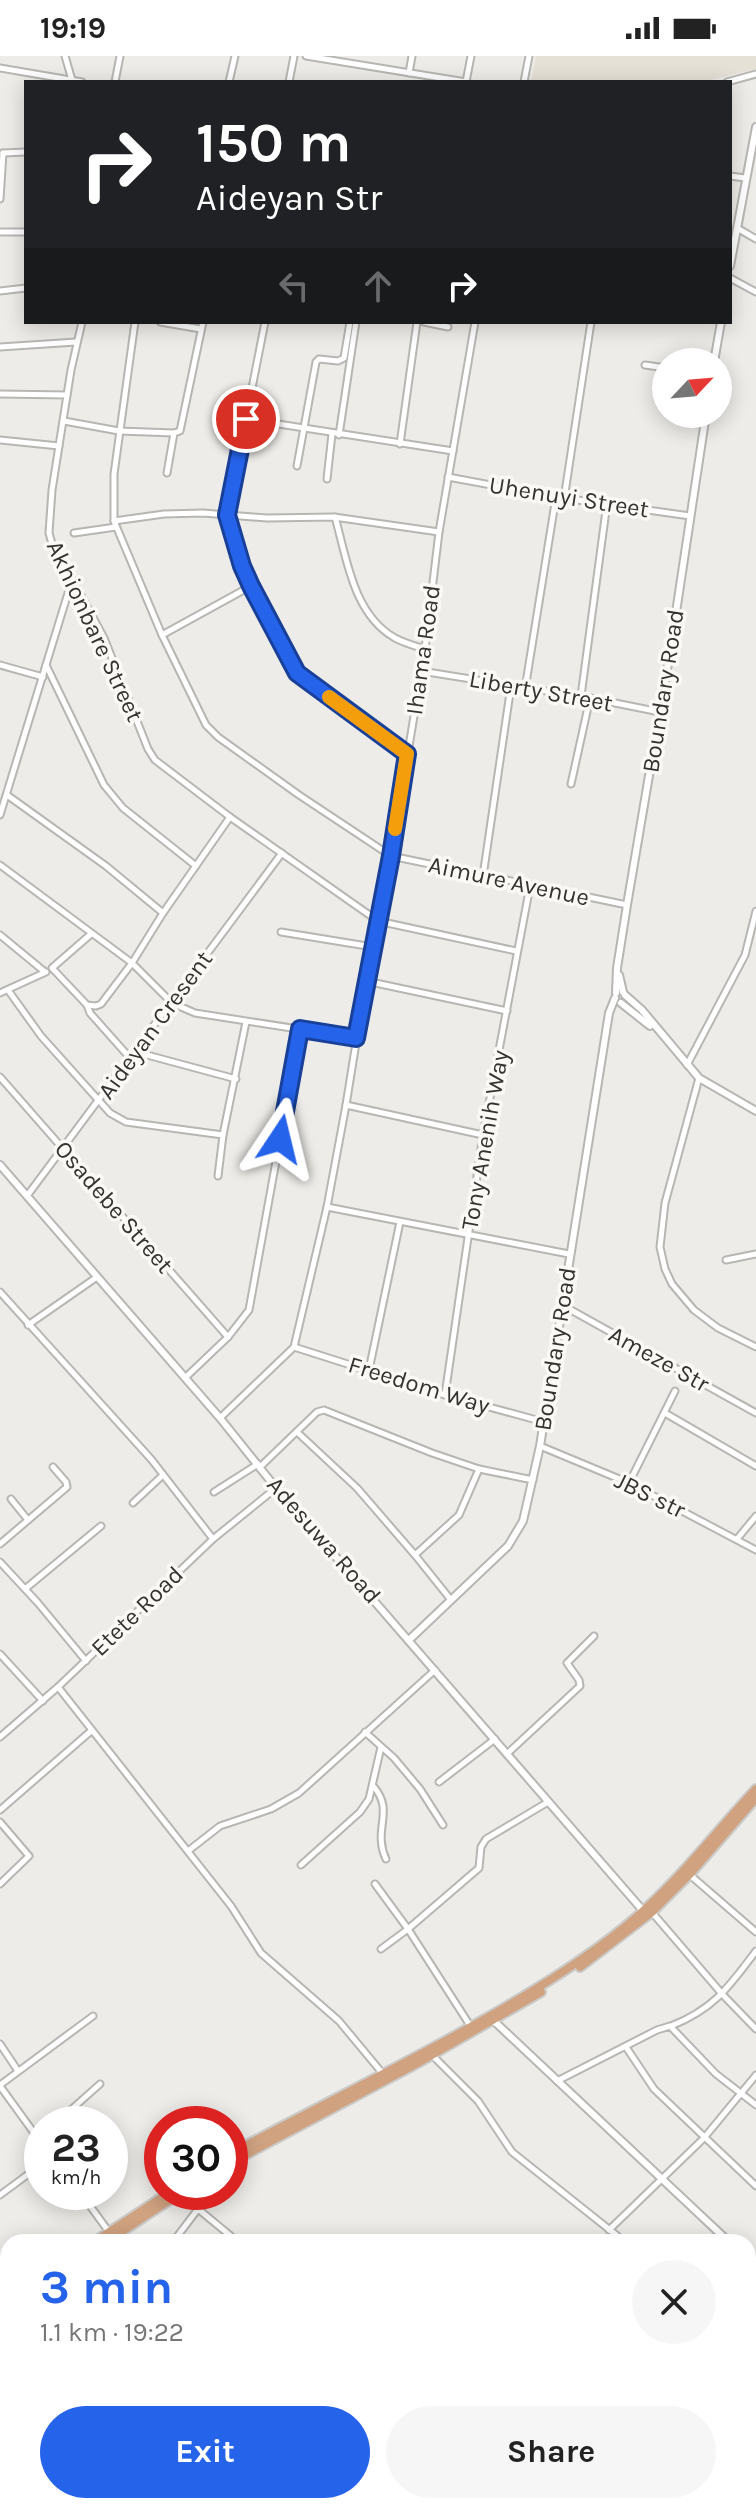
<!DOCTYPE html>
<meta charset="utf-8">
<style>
:root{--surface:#fff;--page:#f6f6f6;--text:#222;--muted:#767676;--accent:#2563eb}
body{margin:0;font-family:Karla,sans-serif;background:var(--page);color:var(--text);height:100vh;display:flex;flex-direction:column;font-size:30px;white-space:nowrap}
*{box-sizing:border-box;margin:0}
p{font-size:26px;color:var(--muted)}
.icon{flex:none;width:44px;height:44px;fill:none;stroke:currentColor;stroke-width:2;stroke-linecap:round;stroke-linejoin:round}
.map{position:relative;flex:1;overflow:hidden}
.panel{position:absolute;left:0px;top:2178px;width:756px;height:280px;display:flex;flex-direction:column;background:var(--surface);border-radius:24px 24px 0 0;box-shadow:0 4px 20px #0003}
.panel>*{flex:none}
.hud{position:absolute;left:24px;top:24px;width:708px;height:244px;border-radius:0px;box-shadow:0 4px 20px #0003;background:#202124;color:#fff;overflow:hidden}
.needle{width:52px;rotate:64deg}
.buttons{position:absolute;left:652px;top:292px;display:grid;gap:16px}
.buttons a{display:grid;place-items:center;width:80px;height:80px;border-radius:50%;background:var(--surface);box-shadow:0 4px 20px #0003;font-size:40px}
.speed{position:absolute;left:24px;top:2050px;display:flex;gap:16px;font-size:40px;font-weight:700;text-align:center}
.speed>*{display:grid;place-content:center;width:104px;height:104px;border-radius:50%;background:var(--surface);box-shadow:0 4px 20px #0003;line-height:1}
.speed small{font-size:20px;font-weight:400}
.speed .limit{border:12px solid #d22;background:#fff;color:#111}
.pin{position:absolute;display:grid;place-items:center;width:68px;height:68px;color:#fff;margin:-34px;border:4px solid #fff;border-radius:50%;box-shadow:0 2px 8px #0007}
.me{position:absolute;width:88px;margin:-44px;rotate:10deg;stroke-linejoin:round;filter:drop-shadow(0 0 6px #0008)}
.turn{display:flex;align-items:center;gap:28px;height:168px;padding:0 40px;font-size:36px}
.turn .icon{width:104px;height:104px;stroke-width:2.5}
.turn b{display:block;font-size:56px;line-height:68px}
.lanes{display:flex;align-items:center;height:76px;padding:0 40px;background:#0003;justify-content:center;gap:40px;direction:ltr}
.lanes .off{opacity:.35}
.round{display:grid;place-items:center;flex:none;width:84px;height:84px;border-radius:42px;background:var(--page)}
.summary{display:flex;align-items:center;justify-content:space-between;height:136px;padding:0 40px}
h1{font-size:48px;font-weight:700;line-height:60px;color:var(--accent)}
.action{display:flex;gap:16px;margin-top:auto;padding:16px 40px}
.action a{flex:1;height:92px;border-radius:48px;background:var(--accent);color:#fff;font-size:32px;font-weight:700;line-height:92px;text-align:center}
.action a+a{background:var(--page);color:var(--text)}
.status{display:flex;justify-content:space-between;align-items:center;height:56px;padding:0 40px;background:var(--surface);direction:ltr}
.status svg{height:22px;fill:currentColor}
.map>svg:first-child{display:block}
.built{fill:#e5e1d7}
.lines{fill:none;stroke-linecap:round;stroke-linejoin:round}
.minor-casing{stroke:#b7b6b2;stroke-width:9}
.tertiary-casing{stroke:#b7b6b2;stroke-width:10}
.trunk-casing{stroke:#cacac9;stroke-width:12}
.minor{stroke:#fff;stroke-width:5}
.tertiary{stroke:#fff;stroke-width:6}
.trunk{stroke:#d0a280;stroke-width:8}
.route-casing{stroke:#184099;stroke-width:20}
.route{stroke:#2563eb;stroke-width:14}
.slow{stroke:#f59e0b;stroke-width:14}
.labels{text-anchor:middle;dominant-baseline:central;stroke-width:7;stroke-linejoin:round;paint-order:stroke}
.street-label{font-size:24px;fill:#333331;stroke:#faf9f6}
</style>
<div class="status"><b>19:19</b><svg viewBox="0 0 49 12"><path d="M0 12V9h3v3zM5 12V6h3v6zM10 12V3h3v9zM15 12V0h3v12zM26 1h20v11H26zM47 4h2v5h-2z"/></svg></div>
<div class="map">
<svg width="756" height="2458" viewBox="0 0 756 2458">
<rect width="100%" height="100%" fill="#edece8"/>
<polygon class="built" points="536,0 756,0 756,13 702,26 531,26"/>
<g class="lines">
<defs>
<g id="minor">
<polyline points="65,0 72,24"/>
<polyline points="306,0 466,26"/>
<polyline points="0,12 82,26"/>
<polyline points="409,17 412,0"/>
<polyline points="115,26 120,0"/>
<polyline points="229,26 235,0"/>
<polyline points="289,26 294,0"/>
<polyline points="466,26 471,0"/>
<polyline points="524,26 529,0"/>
<polyline points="727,26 756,18"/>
<polyline points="3,97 26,96"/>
<polyline points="730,120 745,122"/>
<polyline points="0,143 3,97"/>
<polyline points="737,172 756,183"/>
<polyline points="0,176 26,176"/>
<polyline points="730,222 756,236"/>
<polyline points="0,235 26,232"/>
<polyline points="82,266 71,314 52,434 49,477 54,495 72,523 104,582 148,693 155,704 230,761 378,865 516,895"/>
<polyline points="135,266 114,418 114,465 162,579 206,669 218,681 299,739 391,800 627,849"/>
<polyline points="160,266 201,273"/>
<polyline points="265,266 227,459 242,510 297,617 407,698"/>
<polyline points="424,266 448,271"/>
<polyline points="0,291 76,286"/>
<polyline points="645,309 666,312"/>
<polyline points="0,338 67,339"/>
<polyline points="246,363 453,395"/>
<polyline points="64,365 119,375 174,377 180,375 203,266"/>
<polyline points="339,379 356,266"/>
<polyline points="0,384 59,390"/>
<polyline points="400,388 417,266"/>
<polyline points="297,410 316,306 319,303 338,305 344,302 350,266"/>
<polyline points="167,417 174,377"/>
<polyline points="448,421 556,441 690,460"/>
<polyline points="327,423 332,378"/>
<polyline points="564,443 591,266"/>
<path d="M335,461C347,503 353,558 395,582C404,587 415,590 425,593"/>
<polyline points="114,465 164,458 203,457 267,462 334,461 439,476"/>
<polyline points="74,477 116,471"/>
<polyline points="162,579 251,530"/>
<polyline points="0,609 43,621"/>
<polyline points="46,609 104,729 123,752 196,810"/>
<polyline points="421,615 590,642 660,656"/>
<polyline points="525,633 556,441"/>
<polyline points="581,640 607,447"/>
<polyline points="571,728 590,642"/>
<polyline points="7,739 106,810 163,857"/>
<polyline points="0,759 72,524"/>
<polyline points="0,809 132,907 172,947 195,957 356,982"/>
<polyline points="483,820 511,630"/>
<polyline points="281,876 373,891"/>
<polyline points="91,878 52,912 87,949 96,950 101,948 132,907 163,857 230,761"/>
<polyline points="0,879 45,916"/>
<polyline points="366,925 507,955"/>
<polyline points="8,934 41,980 110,1057 126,1066 223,1079"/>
<polyline points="0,937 46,916"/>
<polyline points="87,949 90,957 130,1002"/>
<polyline points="136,996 236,1023"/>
<polyline points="687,1009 745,899 756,855"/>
<polyline points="0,1021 228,1281"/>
<polyline points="699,1022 665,1147 660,1191 665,1213 672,1228 694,1254 718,1272 756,1291"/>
<polyline points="346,1049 483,1079"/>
<polyline points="218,1120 223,1079 246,966"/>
<polyline points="27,1140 282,797"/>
<polyline points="327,1151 569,1198"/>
<polyline points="726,1204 756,1198"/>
<polyline points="0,1236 151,1403 213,1483"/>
<polyline points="562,1249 756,1357"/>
<polyline points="28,1269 97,1221"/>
<polyline points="294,1291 445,1339 544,1366"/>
<polyline points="369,1314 400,1166"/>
<polyline points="185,1322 228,1281 249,1254 300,973"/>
<polyline points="445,1339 483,1079 530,830"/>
<polyline points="665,1357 756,1410"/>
<polyline points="220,1362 294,1291 327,1151 346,1049 366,925 391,800 425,593 439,476 475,266"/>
<polyline points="297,1376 357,1432 415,1499 451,1544"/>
<polyline points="540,1390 629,1427 756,1494"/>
<polyline points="260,1411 317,1356 324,1354 432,1397 479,1413 533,1424"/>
<polyline points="629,1427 675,1335"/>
<polyline points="214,1436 258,1408"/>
<polyline points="11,1443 28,1464"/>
<polyline points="133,1447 163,1419"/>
<polyline points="737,1483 756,1460"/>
<polyline points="0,1488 67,1431 66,1426 53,1411"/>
<polyline points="415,1499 459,1459 479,1413"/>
<polyline points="0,1506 38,1547 86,1605"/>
<polyline points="25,1533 101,1470"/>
<polyline points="0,1598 43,1645"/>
<polyline points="58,1631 231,1850 261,1897 339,1965 383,2018"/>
<polyline points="365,1676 394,1702 420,1733 443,1769"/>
<polyline points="0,1681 58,1631 213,1483 276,1432"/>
<polyline points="508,1697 580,1630 579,1624 567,1607 594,1580"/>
<polyline points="439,1726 495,1683"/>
<path d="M374,1731C395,1756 372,1773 386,1803"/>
<polyline points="0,1754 91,1675"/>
<polyline points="0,1766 29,1800 0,1828"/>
<polyline points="188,1795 220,1770 271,1753 299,1737 435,1614"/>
<polyline points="301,1809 360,1756 369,1743 381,1691"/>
<polyline points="690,1819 756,1876"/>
<polyline points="375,1828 408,1873 471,1971"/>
<polyline points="650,1854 723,1939 756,1973"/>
<polyline points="381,1893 408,1873 479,1812 481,1791 486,1783 548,1746"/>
<path d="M671,1970C714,1953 729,1931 756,1895"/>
<polyline points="0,1988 18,2015"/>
<polyline points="626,1991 654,2033 756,2130"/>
<polyline points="432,1999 478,2045 512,2096 625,2186"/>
<polyline points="557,2025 657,1974 670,1970 716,2018 756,2049"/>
<polyline points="0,2029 93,1960"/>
<polyline points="0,2030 42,2088"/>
<polyline points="55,2068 100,2028"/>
<polyline points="80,2136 109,2176"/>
<polyline points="180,2138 238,2186"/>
<polyline points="0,2139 42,2108"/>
<polyline points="609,2174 704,2082 756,2019"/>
<polyline points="173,2186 198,2153"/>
<polyline points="0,2281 8,2288"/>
<polyline points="748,2314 756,2322"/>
<polyline points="748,2394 756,2381"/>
<polyline points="748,2413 756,2421"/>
<polyline points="187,2450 199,2458"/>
<polyline points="410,2450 416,2458"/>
<polyline points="508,2450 514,2458"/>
<polyline points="620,2450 627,2458"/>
<polyline points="727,2450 735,2458"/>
<polyline points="356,2458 373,2450"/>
<polyline points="518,2458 528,2450"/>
<polyline points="629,2458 635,2450"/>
<polyline points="703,2458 708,2450"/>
</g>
<g id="tertiary">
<polyline points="730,210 756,71"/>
<polyline points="714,306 721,266"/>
<polyline points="619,919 623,936"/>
<polyline points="616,937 617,912 627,849 670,596 706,358"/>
<polyline points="625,939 642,954 699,1022 756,1055"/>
<polyline points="621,947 650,970"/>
<polyline points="0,1109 220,1362 276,1432 645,1857"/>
<polyline points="410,1583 508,1490 523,1465 540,1390 609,957 615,942"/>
<polyline points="494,1965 729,2186"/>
<polyline points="748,2204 756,2211"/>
</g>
<g id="trunk">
<polyline points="580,1911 652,1856 690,1818 756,1742"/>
<path d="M230,2098C319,2050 411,2006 499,1955C543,1929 587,1902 626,1870C675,1830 713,1779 756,1733"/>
<polyline points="230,2107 416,2008 541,1936"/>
<polyline points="94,2186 170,2136"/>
<polyline points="106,2186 182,2136"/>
<polyline points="0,2248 8,2242"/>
<polyline points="0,2255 8,2250"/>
</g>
</defs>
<use href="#minor" class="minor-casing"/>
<use href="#tertiary" class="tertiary-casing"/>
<use href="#trunk" class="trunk-casing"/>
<use href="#minor" class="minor"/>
<use href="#tertiary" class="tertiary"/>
<use href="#trunk" class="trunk"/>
</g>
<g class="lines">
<defs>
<polyline id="route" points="246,363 227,459 242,510 251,530 297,617 407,698 391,800 356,982 300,973 280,1083"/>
</defs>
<use href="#route" class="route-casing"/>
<use href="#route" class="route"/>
<polyline class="slow" points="329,641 407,698 395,773"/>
</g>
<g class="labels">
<g class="street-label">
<text transform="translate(569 441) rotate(9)">Uhenuyi Street</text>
<text transform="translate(95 575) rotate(65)">Akhionbare Street</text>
<text transform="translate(423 594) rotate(-82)">Ihama Road</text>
<text transform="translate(541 635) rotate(10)">Liberty Street</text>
<text transform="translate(663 635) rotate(-81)">Boundary Road</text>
<text transform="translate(509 825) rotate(12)">Aimure Avenue</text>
<text transform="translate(155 969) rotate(-54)">Aideyan Cresent</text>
<text transform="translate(485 1084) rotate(-80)">Tony Anenih Way</text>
<text transform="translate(114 1151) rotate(49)">Osadebe Street</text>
<text transform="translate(555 1293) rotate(-81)">Boundary Road</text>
<text transform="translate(659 1303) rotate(29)">Ameze Str</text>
<text transform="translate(419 1329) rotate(17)">Freedom Way</text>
<text transform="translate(650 1439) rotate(26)">JBS str</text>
<text transform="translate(324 1484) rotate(49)">Adesuwa Road</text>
<text transform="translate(137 1555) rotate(-44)">Etete Road</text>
</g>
</g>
</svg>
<div class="buttons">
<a><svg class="needle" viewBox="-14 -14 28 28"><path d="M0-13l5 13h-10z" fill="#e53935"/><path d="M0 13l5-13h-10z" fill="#767676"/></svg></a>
</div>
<div class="speed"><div>23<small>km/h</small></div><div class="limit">30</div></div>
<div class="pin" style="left:246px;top:363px;background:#d93025"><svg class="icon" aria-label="arrive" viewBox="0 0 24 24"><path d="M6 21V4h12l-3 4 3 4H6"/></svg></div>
<svg class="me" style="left:280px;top:1083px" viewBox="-20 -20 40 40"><path d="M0-17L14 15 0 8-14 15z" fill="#2563eb" stroke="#fff" stroke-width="4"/></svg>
<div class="hud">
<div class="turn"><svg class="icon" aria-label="right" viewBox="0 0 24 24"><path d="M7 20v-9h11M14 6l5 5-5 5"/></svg><div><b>150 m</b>Aideyan Str</div></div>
<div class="lanes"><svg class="icon off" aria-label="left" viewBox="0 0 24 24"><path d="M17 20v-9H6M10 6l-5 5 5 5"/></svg><svg class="icon off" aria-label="ahead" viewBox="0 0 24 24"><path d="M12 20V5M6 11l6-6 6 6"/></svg><svg class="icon" aria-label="right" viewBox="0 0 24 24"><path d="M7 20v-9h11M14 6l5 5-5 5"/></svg></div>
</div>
<section class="panel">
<div class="summary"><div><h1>3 min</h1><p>1.1 km · 19:22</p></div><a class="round"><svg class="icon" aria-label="close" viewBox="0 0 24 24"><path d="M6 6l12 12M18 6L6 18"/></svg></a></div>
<div class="action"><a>Exit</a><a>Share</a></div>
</section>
</div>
